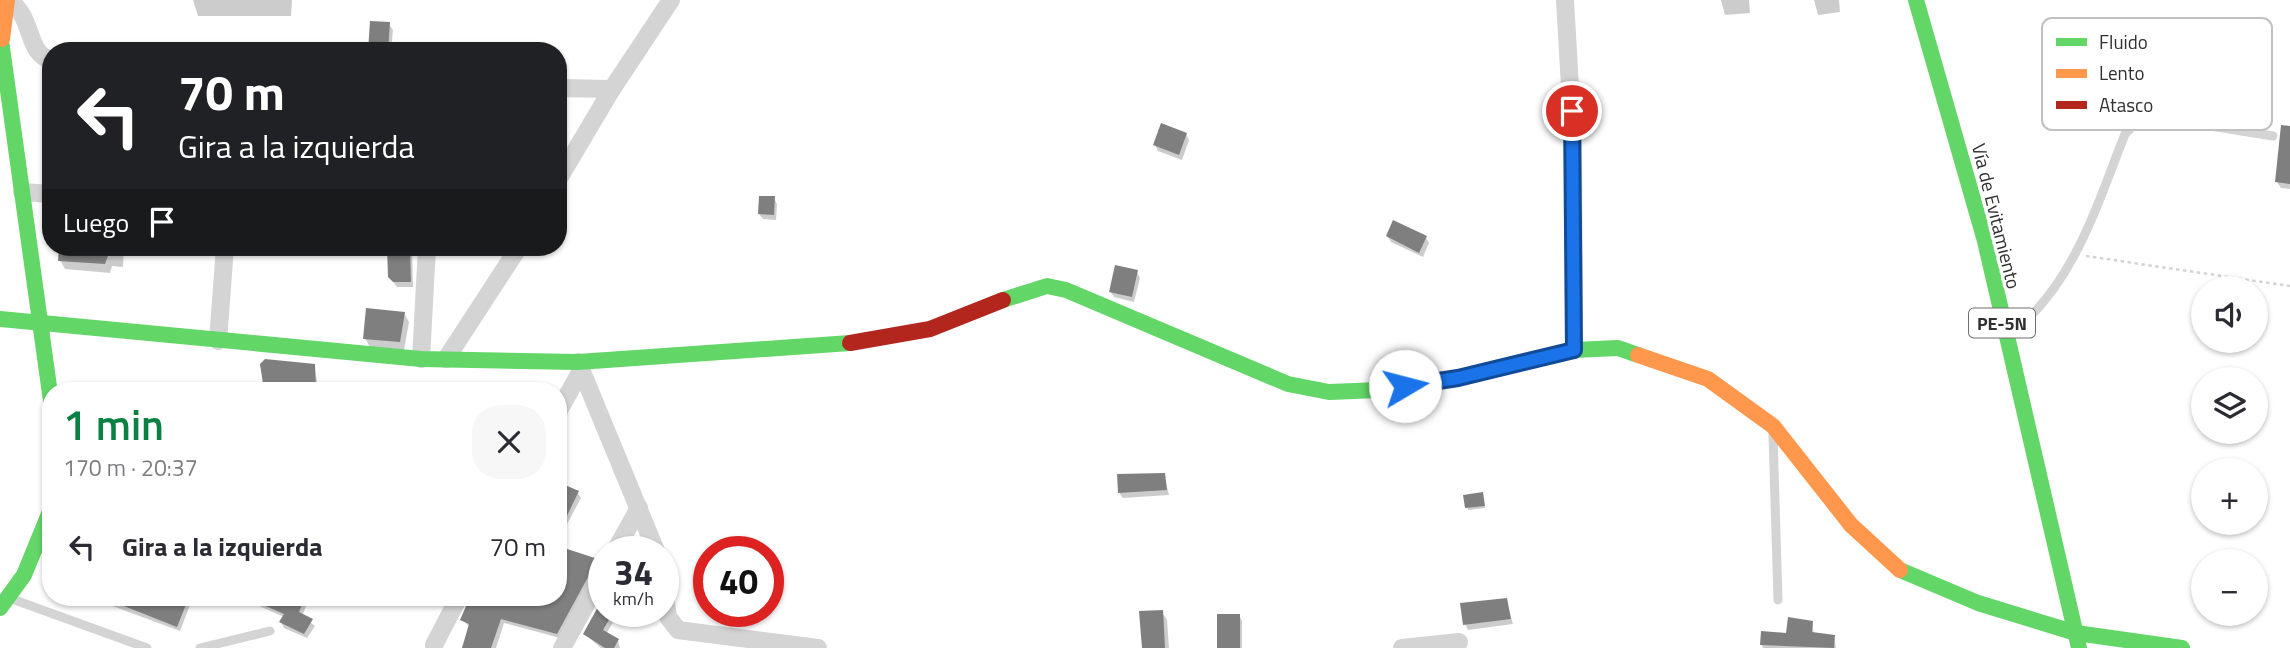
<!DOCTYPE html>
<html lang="es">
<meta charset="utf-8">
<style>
:root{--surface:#fff;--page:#f7f7f7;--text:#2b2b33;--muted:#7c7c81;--accent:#0b8043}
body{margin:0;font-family:"Titillium Web",sans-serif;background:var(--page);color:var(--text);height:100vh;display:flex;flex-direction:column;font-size:26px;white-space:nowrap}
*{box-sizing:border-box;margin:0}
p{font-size:23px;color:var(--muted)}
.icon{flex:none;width:38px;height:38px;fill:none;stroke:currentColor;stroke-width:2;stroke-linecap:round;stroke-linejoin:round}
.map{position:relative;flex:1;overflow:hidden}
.details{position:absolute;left:42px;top:382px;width:525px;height:224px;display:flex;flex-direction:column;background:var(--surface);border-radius:28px;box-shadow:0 2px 5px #0004}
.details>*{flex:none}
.guide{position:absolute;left:42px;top:42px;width:525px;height:214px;border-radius:28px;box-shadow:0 2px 5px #0004;background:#202124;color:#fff;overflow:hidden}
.fabs{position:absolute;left:2191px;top:276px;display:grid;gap:14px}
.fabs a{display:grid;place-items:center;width:77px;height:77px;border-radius:50%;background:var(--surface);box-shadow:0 2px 5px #0004;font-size:35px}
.speed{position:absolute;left:588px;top:536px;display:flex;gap:14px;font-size:35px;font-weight:700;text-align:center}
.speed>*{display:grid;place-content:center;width:91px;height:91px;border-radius:50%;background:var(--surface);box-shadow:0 2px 5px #0004;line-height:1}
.speed small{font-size:18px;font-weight:400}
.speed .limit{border:10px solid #d22;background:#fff;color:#111}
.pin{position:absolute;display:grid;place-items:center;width:60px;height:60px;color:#fff;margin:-30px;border:4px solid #fff;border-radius:50%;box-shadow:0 2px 7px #0007}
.me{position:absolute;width:77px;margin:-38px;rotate:82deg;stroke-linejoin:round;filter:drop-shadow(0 0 5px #0008)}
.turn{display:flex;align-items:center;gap:24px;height:147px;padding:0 21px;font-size:32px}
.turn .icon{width:91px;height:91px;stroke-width:2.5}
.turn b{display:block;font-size:49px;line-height:60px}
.then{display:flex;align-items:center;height:66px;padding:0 21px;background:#0003;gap:14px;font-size:26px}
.round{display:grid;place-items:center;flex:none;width:74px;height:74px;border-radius:28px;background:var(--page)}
.headline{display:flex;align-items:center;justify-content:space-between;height:119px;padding:0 21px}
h1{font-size:42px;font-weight:600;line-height:52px;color:var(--accent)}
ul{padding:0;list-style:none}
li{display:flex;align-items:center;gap:21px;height:91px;padding:0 21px}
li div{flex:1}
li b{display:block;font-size:26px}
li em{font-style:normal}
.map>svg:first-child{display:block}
.shadow{fill:#0003}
.building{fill:#7f7f7f}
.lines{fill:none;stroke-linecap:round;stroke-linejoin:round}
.path{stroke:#d4d4d4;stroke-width:2.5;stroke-dasharray:3.5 3.5;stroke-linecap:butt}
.lane{stroke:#d4d4d4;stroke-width:9}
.street{stroke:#d4d4d4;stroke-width:18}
.fast{stroke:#63d668;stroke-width:16}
.slow{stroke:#ff974d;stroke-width:16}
.jam{stroke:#b3261e;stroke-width:16}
.route-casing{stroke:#114b97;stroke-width:18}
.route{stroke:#1a73e8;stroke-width:12}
.labels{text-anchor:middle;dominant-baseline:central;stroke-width:7;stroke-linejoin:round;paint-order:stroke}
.shield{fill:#fff;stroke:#6e6e6e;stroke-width:2}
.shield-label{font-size:18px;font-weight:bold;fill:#303030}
.street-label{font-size:19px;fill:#303030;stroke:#fff}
.key{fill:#fff;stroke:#c1c1c1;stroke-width:2}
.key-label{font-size:19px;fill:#303030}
</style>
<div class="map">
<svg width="2290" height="648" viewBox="0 0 2290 648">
<rect width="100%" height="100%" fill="#fff"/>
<g class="shadow">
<polygon points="193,0 292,0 291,16 198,16"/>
<polygon points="1721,0 1749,0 1750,13 1725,15"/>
<polygon points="1814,0 1839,0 1840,12 1818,15"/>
<polygon points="389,24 393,30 391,51 370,51"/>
<polygon points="182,44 183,51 170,51 170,45"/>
<polygon points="1186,134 1189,140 1182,160 1158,151 1155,145"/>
<polygon points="2290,146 2290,189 2281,188 2277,182"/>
<polygon points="774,198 777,204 776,220 763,219 759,214"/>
<polygon points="1387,236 1426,238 1429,243 1423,257 1391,242"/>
<polygon points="61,247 124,247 123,267 112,266 110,273 65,269 60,260"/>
<polygon points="389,247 412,247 413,287 397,287 394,283 390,276"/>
<polygon points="1137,272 1140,278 1134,302 1114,297 1110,291"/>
<polygon points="404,313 409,322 404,350 370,347 365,338"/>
<polygon points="314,366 319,390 262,390 261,388"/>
<polygon points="1164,475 1169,495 1123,498 1119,493"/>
<polygon points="578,493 581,498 567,524 560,521"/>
<polygon points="1465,496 1483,496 1485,508 1468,510"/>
<polygon points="596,564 595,574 560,638 504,623 496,648 462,648 470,627 462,620 471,597 531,614 537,597 558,597"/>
<polygon points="88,597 193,597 180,631"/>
<polygon points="247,597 310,597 302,616 315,626 307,638 284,628 281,622 284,617 250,602"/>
<polygon points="1506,600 1513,624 1468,630 1465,624"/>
<polygon points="604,611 620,611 606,634 618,641 620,648 601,648 585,634"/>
<polygon points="628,611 646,611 642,618"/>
<polygon points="1162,612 1167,620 1169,648 1144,648"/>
<polygon points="1239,615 1242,621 1242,648 1219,648"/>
<polygon points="1812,622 1814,634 1834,637 1836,648 1763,648 1762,645 1763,633 1787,635"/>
</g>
<g class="building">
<polygon points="370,21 390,22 388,51 368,51"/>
<polygon points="1161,123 1187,133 1179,155 1153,145"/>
<polygon points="2281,125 2290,126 2290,184 2275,182"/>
<polygon points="759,196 775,196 774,215 758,214"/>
<polygon points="1393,220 1427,236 1419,253 1386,236"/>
<polygon points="59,247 111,247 105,264 58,261"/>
<polygon points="387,247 410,247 411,282 393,282 388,277"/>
<polygon points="1115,265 1138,270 1132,297 1109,292"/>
<polygon points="366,308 405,312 400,342 363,339"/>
<polygon points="265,359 315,364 316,390 264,390 260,364"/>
<polygon points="1165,473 1167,490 1118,493 1117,474"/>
<polygon points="558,482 579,491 558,534"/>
<polygon points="1483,492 1485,506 1465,508 1463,495"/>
<polygon points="558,546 604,561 594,566 557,634 501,619 491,648 462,648 469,624 460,620 470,597 491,604 492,597 558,597"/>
<polygon points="604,596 604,611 614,611 603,630 619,639 614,648 605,648 583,634"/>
<polygon points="101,597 189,597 177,627"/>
<polygon points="245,597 305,597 299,612 313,619 304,634 279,622 284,614"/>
<polygon points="1507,598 1511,619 1463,625 1460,603"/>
<polygon points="1163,610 1165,648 1142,648 1139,611"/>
<rect x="1217" y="614" width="23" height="34"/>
<polygon points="1788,617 1813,621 1812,632 1835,635 1834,648 1760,645 1761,631 1786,633"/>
</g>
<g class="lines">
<polyline class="path" points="2086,256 2290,286"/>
<g class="lane">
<path d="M2012,333C2074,284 2097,205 2125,134L2136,123L2154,117L2273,136"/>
<polyline points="1773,435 1778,600"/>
<polyline points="12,599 147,648"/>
<polyline points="200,648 270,631"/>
</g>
<g class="street">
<path d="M8,0C35,17 25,53 51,60"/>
<polyline points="1565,0 1573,139 1574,350"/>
<polyline points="558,88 612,89"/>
<polyline points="558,180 612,89 671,0"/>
<polyline points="22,192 51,194"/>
<polyline points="218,341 225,247"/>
<polyline points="421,359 427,247"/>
<polyline points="446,359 519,247"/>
<polyline points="578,362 656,551"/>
<polyline points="558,412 581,371"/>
<polyline points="615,551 639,508"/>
<polyline points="663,581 668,617 678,630 818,648"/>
<polyline points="434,645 459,597"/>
<polyline points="562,648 604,572"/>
<polyline points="1402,648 1459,642"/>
</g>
<g class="fast">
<polyline points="1916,0 1985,241 2079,648"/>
<polyline points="0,33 51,401"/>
<polyline points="1003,300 1047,286 1066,290 1288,384 1329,392 1379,390 1458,378 1574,350 1618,348 1638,355"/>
<polyline points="0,319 421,359 578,362 850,343"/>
<polyline points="1900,570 1978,603 2076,633 2182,648"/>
<polyline points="0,608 24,575 51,509"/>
</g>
<g class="slow">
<polyline points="2,39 7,0"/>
<polyline points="1638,355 1708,379 1773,426 1851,525 1900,570"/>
</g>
<polyline class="jam" points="850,343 930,329 1003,300"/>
</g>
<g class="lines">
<defs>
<polyline id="route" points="1405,386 1458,378 1574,350 1572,111"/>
</defs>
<use href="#route" class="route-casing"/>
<use href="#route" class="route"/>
</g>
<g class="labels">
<rect class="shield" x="1969" y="308.5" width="66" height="29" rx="5"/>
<g class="shield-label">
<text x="2002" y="323">PE-5N</text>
</g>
<g class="street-label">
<text transform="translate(1997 216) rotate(76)">Vía de Evitamiento</text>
</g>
</g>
<rect x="2042" y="18" width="230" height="112" rx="10" class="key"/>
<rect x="2056" y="38" width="31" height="8" fill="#63d668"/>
<rect x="2056" y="69" width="31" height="9" fill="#ff974d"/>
<rect x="2056" y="101" width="31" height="8" fill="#b3261e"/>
<g class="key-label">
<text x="2099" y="49">Fluido</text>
<text x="2099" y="80">Lento</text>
<text x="2099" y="112">Atasco</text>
</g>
</svg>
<div class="fabs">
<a><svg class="icon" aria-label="sound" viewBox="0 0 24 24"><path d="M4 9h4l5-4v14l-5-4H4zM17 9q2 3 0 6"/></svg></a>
<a><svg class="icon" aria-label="layers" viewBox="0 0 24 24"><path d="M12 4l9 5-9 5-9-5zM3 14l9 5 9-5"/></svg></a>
<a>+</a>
<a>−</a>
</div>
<div class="speed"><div>34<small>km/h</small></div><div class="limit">40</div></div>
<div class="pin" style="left:1572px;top:111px;background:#d93025"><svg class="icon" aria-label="arrive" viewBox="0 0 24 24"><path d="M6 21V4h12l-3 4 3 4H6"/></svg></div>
<svg class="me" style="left:1405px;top:386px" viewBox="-20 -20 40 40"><circle r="19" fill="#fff"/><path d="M0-13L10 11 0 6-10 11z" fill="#1a73e8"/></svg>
<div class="guide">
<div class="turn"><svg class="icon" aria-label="left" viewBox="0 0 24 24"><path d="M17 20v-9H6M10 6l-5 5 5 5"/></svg><div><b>70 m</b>Gira a la izquierda</div></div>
<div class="then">Luego<svg class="icon" aria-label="arrive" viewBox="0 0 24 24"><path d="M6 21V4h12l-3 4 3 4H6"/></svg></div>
</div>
<section class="details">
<div class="headline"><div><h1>1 min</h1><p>170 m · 20:37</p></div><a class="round"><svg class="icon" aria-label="close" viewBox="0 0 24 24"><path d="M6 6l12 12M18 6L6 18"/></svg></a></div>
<ul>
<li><svg class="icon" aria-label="left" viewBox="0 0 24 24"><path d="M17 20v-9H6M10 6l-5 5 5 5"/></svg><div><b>Gira a la izquierda</b></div><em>70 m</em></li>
</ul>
</section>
</div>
